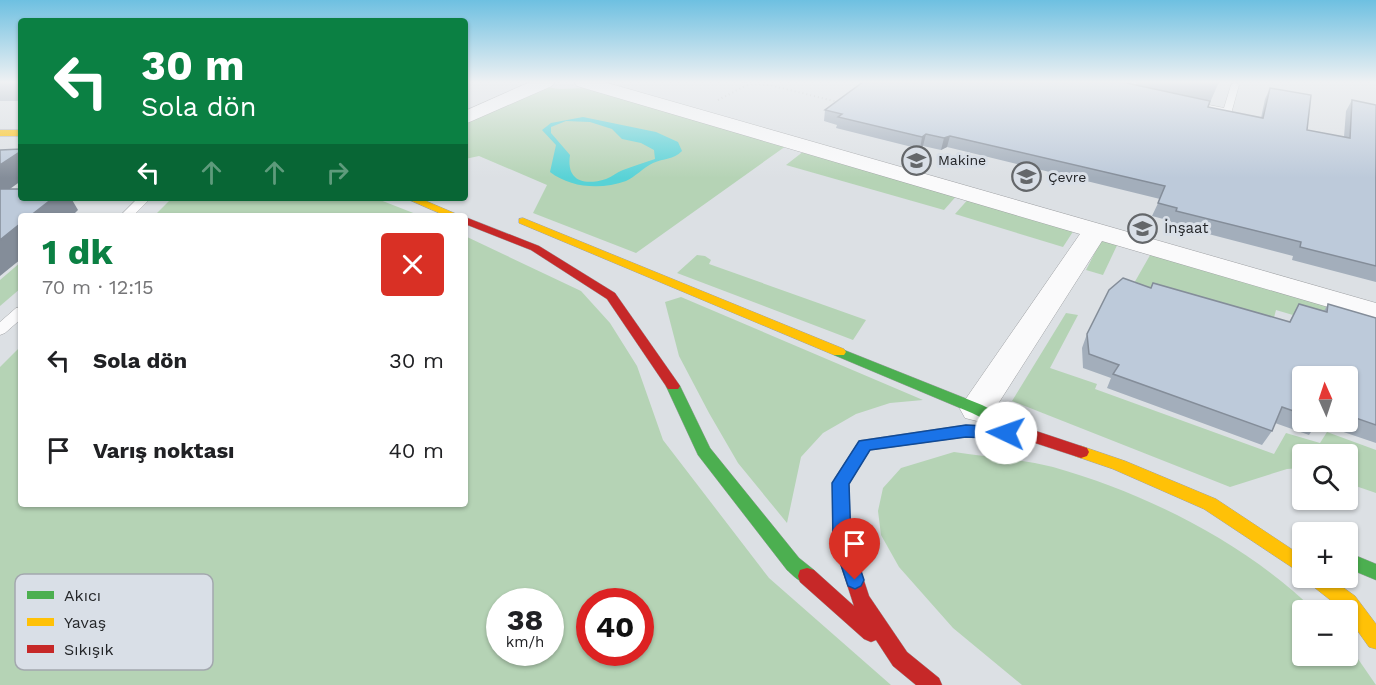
<!DOCTYPE html>
<html lang="tr">
<meta charset="utf-8">
<style>
:root{--surface:#fff;--page:#f6f6f6;--text:#202124;--muted:#757577;--accent:#0b8043}
body{margin:0;font-family:"Work Sans",sans-serif;background:var(--page);color:var(--text);height:100vh;display:flex;flex-direction:column;font-size:22px;white-space:nowrap}
*{box-sizing:border-box;margin:0}
p{font-size:20px;color:var(--muted)}
.icon{flex:none;width:33px;height:33px;fill:none;stroke:currentColor;stroke-width:2;stroke-linecap:round;stroke-linejoin:round}
.map{position:relative;flex:1;overflow:hidden}
.sheet{position:absolute;left:18px;top:213px;width:450px;height:294px;display:flex;flex-direction:column;background:var(--surface);border-radius:6px;box-shadow:0 2px 4px #0004}
.sheet>*{flex:none}
.guide{position:absolute;left:18px;top:18px;width:450px;height:183px;border-radius:6px;box-shadow:0 2px 4px #0004;background:#0b8043;color:#fff;overflow:hidden}
.needle{width:39px;rotate:357deg}
.tools{position:absolute;left:1292px;top:366px;display:grid;gap:12px}
.tools a{display:grid;place-items:center;width:66px;height:66px;border-radius:6px;background:var(--surface);box-shadow:0 2px 4px #0004;font-size:30px}
.speed{position:absolute;left:486px;top:588px;display:flex;gap:12px;font-size:30px;font-weight:700;text-align:center}
.speed>*{display:grid;place-content:center;width:78px;height:78px;border-radius:50%;background:var(--surface);box-shadow:0 2px 4px #0004;line-height:1}
.speed small{font-size:15px;font-weight:400}
.speed .limit{border:9px solid #d22;background:#fff;color:#111}
.pin{position:absolute;display:grid;place-items:center;width:51px;height:51px;color:#fff;margin:-62px -26px;border-radius:50% 50% 50% 0;rotate:-45deg;box-shadow:0 0 6px #0007}
.pin .icon{rotate:45deg}
.me{position:absolute;width:66px;margin:-33px;rotate:273deg;stroke-linejoin:round;filter:drop-shadow(0 0 4px #0008)}
.turn{display:flex;align-items:center;gap:21px;height:126px;padding:0 24px;font-size:27px}
.turn .icon{width:78px;height:78px;stroke-width:2.5}
.turn b{display:block;font-size:42px;line-height:51px}
.lanes{display:flex;align-items:center;height:57px;padding:0 24px;background:#0003;justify-content:center;gap:30px;direction:ltr}
.lanes .off{opacity:.35}
.round{display:grid;place-items:center;flex:none;width:63px;height:63px;border-radius:6px;background:var(--page)}
.headline{display:flex;align-items:center;justify-content:space-between;height:102px;padding:0 24px}
h1{font-size:36px;font-weight:700;line-height:45px;color:var(--accent)}
ul{padding:0;list-style:none}
li{display:flex;align-items:center;gap:18px;height:90px;padding:0 24px}
li div{flex:1}
li b{display:block;font-size:22px}
li em{font-style:normal}
.map>svg:first-child{display:block}
.green{fill:#b5d3b5;fill-rule:evenodd}
.water{fill:#58d2d6;fill-rule:evenodd}
.lines{fill:none;stroke-linecap:round;stroke-linejoin:round}
.lane-casing{stroke:#a0a2a5;stroke-width:1}
.street-casing{stroke:#a0a2a5;stroke-width:1}
.fast-casing{stroke:#a0a2a5;stroke-width:1}
.slow-casing{stroke:#a0a2a5;stroke-width:1}
.jam-casing{stroke:#a0a2a5;stroke-width:1}
.path{stroke:#bfc0c1;stroke-width:2;stroke-dasharray:1 3;stroke-linecap:butt}
.lane{fill:#fafafb;fill-rule:evenodd}
.street{fill:#fafafb;fill-rule:evenodd}
.fast{fill:#4caf50;fill-rule:evenodd}
.slow{fill:#ffc107;fill-rule:evenodd}
.jam{fill:#c62828;fill-rule:evenodd}
.wall{fill:#a3aebb;fill-rule:evenodd}
.shaded-wall{fill:#848d99}
.building{fill:#bdcada;stroke:#848d99;stroke-width:1.5}
.route{fill:#1a73e8;stroke:#114b97;stroke-width:1.5}
.labels{text-anchor:middle;dominant-baseline:central;stroke-width:6;stroke-linejoin:round;paint-order:stroke}
.far-poi-label{font-size:14px;fill:#242629;stroke:#d9dfe7;text-anchor:start}
.poi-label{font-size:15px;fill:#242629;stroke:#d9dfe7;text-anchor:start}
.key{fill:#d9dfe7;stroke:#a3a8ae;stroke-width:1.5}
.key-label{font-size:16px;fill:#242629}
</style>
<div class="map">
<svg width="1376" height="685" viewBox="0 0 1376 685">
<rect width="100%" height="100%" fill="#dce0e4"/>
<g class="green">
<polygon points="541,86 559,89 584,88 786,146 636,253 533,213 547,185 479,156 465,159 465,121"/>
<polygon points="804,151 959,193 944,210 786,165"/>
<polygon points="971,196 1076,227 1063,247 955,214"/>
<polygon points="172,198 375,198 421,216 154,216"/>
<polygon points="1104,235 1120,239 1103,275 1086,270"/>
<path d="M465,236L581,291L610,323L637,366L663,440L769,578L891,685H0V367L21,346V504H465ZM500,602H550V652H500ZM590,602H640V652H590Z"/>
<polygon points="1153,250 1376,312 1303,318 1276,310 1271,329 1133,285"/>
<polygon points="697,255 705,256 711,260 709,264 866,320 853,340 677,273"/>
<polygon points="21,262 21,288 0,306 0,280"/>
<polygon points="681,297 923,400 890,403 856,414 823,433 801,457 787,523 738,463 709,413 679,356 665,302"/>
<polygon points="1066,313 1078,315 1050,368 1097,384 1095,389 1274,454 1286,433 1320,443 1327,432 1376,450 1376,493 1347,483 1347,454 1302,454 1302,468 1287,469 1230,487 1012,401"/>
<path d="M954,452C987,457 1022,459 1053,467C1146,493 1245,543 1314,610H1302V656H1347V643L1376,685H1022L953,628L899,567L881,535L878,511L883,488L901,468Z"/>
</g>
<path class="water" d="M583,117L656,132L678,142L682,151C673,160 664,158 653,163C643,168 635,177 626,181C601,190 571,188 550,172L556,145L542,130L551,123ZM566,121L590,122L612,129L622,139L641,143L654,150L655,159C644,163 633,166 623,170C617,172 612,177 606,179C584,186 566,181 570,155L551,133V127Z"/>
<g class="lines">
<defs>
<g id="lane">
<polygon points="1235,82 1239,85 1231,114 1206,110 1204,108 1209,105 1224,108 1231,85"/>
<polygon points="138,198 151,198 133,216 120,216"/>
<polygon points="21,307 21,319 5,333 0,335 0,322 16,308"/>
</g>
<g id="street">
<polygon points="530,82 555,82 552,86 465,124 465,111"/>
<polygon points="574,82 604,82 1376,303 1376,321 1102,241 989,418 977,421 965,418 960,409 965,400 1080,234 577,86"/>
</g>
<g id="fast">
<polygon points="839,348 982,405 1020,424 1023,428 1020,432 1010,432 972,413 834,355 832,352 834,349"/>
<path d="M673,381L680,386L710,448L799,558L814,570L816,576L814,582C802,586 795,577 787,570L698,455L666,386Z"/>
<polygon points="1347,552 1376,564 1376,580 1347,568"/>
</g>
<g id="slow">
<rect x="0" y="130" width="21" height="6"/>
<polygon points="405,198 419,198 461,216 446,216"/>
<polygon points="523,218 844,349 846,352 844,355 834,355 519,223 519,219"/>
<polygon points="1081,446 1125,461 1216,499 1302,556 1302,574 1204,509 1113,469 1075,456 1073,452 1075,448"/>
<polygon points="1308,578 1330,578 1355,596 1376,624 1376,649 1369,647 1347,616 1347,610 1343,610 1310,584"/>
</g>
<g id="jam">
<polygon points="465,217 539,246 615,293 678,383 680,386 678,389 668,389 607,299 531,250 465,224"/>
<polygon points="966,425 1027,428 1087,448 1089,452 1087,456 1081,458 1026,440 966,437 870,450 849,484 851,541 869,596 907,652 939,678 942,685 916,685 893,666 876,640 871,642 864,639 800,582 798,576 800,570 807,568 814,570 854,606 833,541 833,483 835,478 859,441"/>
</g>
</defs>
<use href="#lane" class="lane-casing"/>
<use href="#street" class="street-casing"/>
<use href="#fast" class="fast-casing"/>
<use href="#slow" class="slow-casing"/>
<use href="#jam" class="jam-casing"/>
<g class="path">
<polyline points="745,82 747,85 770,85 838,102"/>
<polyline points="718,100 747,85"/>
</g>
<use href="#lane" class="lane"/>
<use href="#street" class="street"/>
<use href="#fast" class="fast"/>
<use href="#slow" class="slow"/>
<use href="#jam" class="jam"/>
</g>
<g class="wall">
<rect x="0" y="82" width="21" height="19"/>
<polygon points="1137,82 1219,82 1208,107 1261,118 1265,99 1270,88 1307,130 1344,137 1346,111 1352,100 1376,105 1376,282 1292,260 1293,256 1170,224 1171,221 1152,216 1160,199 947,147 941,150 923,146 920,149 836,128 837,125 824,121 825,110 978,83 1136,85"/>
<path d="M1150,288L1289,322L1299,304L1324,311L1328,304L1376,318V443L1317,423L1309,435L1275,423L1272,431L1262,445L1107,388L1111,378L1083,368L1082,348L1087,334ZM1302,376H1347V422H1302Z"/>
</g>
<g class="shaded-wall">
<polygon points="926,134 923,146 920,149 922,137"/>
<polygon points="950,136 947,147 941,150 944,138"/>
<polygon points="21,151 21,181 0,196 0,165"/>
<polygon points="53,198 71,198 78,210 72,216 30,216"/>
<polygon points="21,223 21,259 0,276 0,240"/>
</g>
<g class="building">
<polygon points="863,82 1122,82 1210,101 1208,107 1263,118 1270,88 1311,95 1307,130 1350,138 1352,100 1376,105 1376,266 1300,247 1301,242 1176,211 1177,208 1158,203 1165,186 950,136 944,138 926,134 922,137 838,117 842,114 825,110"/>
<polygon points="21,149 21,151 0,165 0,150"/>
<polygon points="0,189 21,189 21,198 53,198 30,216 21,216 21,223 0,240"/>
<polygon points="1123,278 1151,288 1153,283 1290,322 1299,304 1327,312 1328,304 1376,318 1376,425 1347,415 1347,376 1302,376 1302,414 1282,407 1272,431 1113,374 1119,365 1089,354 1087,334 1109,290"/>
</g>
<linearGradient id="sky" x2="0" y2="1"><stop stop-color="#6ec0e1"/><stop offset="0.46" stop-color="#eff1f3"/><stop offset="1" stop-color="#eff1f3" stop-opacity="0"/></linearGradient>
<rect width="1376" height="178" fill="url(#sky)"/>
<polygon class="route" points="966,425 1006,427 1012,429 1014,433 1012,437 1006,439 966,437 870,450 849,484 851,541 864,580 861,586 855,589 848,586 833,541 832,483 859,441"/>
<defs>
<symbol id="school-ring" viewBox="-11 -11 22 22"><circle r="9.5" fill="#d9dfe7" stroke="#64676a" stroke-width="1.5"/><path d="M0-5L7-2L0 1L-7-2ZM-4 1L0 2.5L4 1V4Q0 6-4 4Z" fill="#64676a"/></symbol>
</defs>
<g fill-rule="evenodd">
<use href="#school-ring" x="900" y="144" width="33" height="33"/>
<use href="#school-ring" x="1010" y="160" width="33" height="33"/>
<use href="#school-ring" x="1126" y="212" width="33" height="33"/>
</g>
<g class="labels">
<g class="far-poi-label">
<text x="938" y="160">Makine</text>
<text x="1048" y="177">Çevre</text>
</g>
<g class="poi-label">
<text x="1164" y="228">İnşaat</text>
</g>
</g>
<rect x="15" y="574" width="198" height="96" rx="9" class="key"/>
<rect x="27" y="591" width="27" height="8" fill="#4caf50"/>
<rect x="27" y="618" width="27" height="8" fill="#ffc107"/>
<rect x="27" y="645" width="27" height="8" fill="#c62828"/>
<g class="key-label">
<text x="64" y="601">Akıcı</text>
<text x="64" y="628">Yavaş</text>
<text x="64" y="655">Sıkışık</text>
</g>
</svg>
<div class="tools">
<a><svg class="needle" viewBox="-14 -14 28 28"><path d="M0-13l5 13h-10z" fill="#e53935"/><path d="M0 13l5-13h-10z" fill="#757577"/></svg></a>
<a><svg class="icon" aria-label="search" viewBox="0 0 24 24"><circle cx="10" cy="10" r="6"/><path d="M15 15l6 6"/></svg></a>
<a>+</a>
<a>−</a>
</div>
<div class="speed"><div>38<small>km/h</small></div><div class="limit">40</div></div>
<div class="pin" style="left:855px;top:580px;background:#d93025"><svg class="icon" aria-label="arrive" viewBox="0 0 24 24"><path d="M6 21V4h12l-3 4 3 4H6"/></svg></div>
<svg class="me" style="left:1006px;top:433px" viewBox="-20 -20 40 40"><circle r="19" fill="#fff"/><path d="M0-13L10 11 0 6-10 11z" fill="#1a73e8"/></svg>
<div class="guide">
<div class="turn"><svg class="icon" aria-label="left" viewBox="0 0 24 24"><path d="M17 20v-9H6M10 6l-5 5 5 5"/></svg><div><b>30 m</b>Sola dön</div></div>
<div class="lanes"><svg class="icon" aria-label="left" viewBox="0 0 24 24"><path d="M17 20v-9H6M10 6l-5 5 5 5"/></svg><svg class="icon off" aria-label="ahead" viewBox="0 0 24 24"><path d="M12 20V5M6 11l6-6 6 6"/></svg><svg class="icon off" aria-label="ahead" viewBox="0 0 24 24"><path d="M12 20V5M6 11l6-6 6 6"/></svg><svg class="icon off" aria-label="right" viewBox="0 0 24 24"><path d="M7 20v-9h11M14 6l5 5-5 5"/></svg></div>
</div>
<section class="sheet">
<div class="headline"><div><h1>1 dk</h1><p>70 m · 12:15</p></div><a class="round" style="background:#d93025;color:#fff"><svg class="icon" aria-label="close" viewBox="0 0 24 24"><path d="M6 6l12 12M18 6L6 18"/></svg></a></div>
<ul>
<li><svg class="icon" aria-label="left" viewBox="0 0 24 24"><path d="M17 20v-9H6M10 6l-5 5 5 5"/></svg><div><b>Sola dön</b></div><em>30 m</em></li>
<li><svg class="icon" aria-label="arrive" viewBox="0 0 24 24"><path d="M6 21V4h12l-3 4 3 4H6"/></svg><div><b>Varış noktası</b></div><em>40 m</em></li>
</ul>
</section>
</div>
